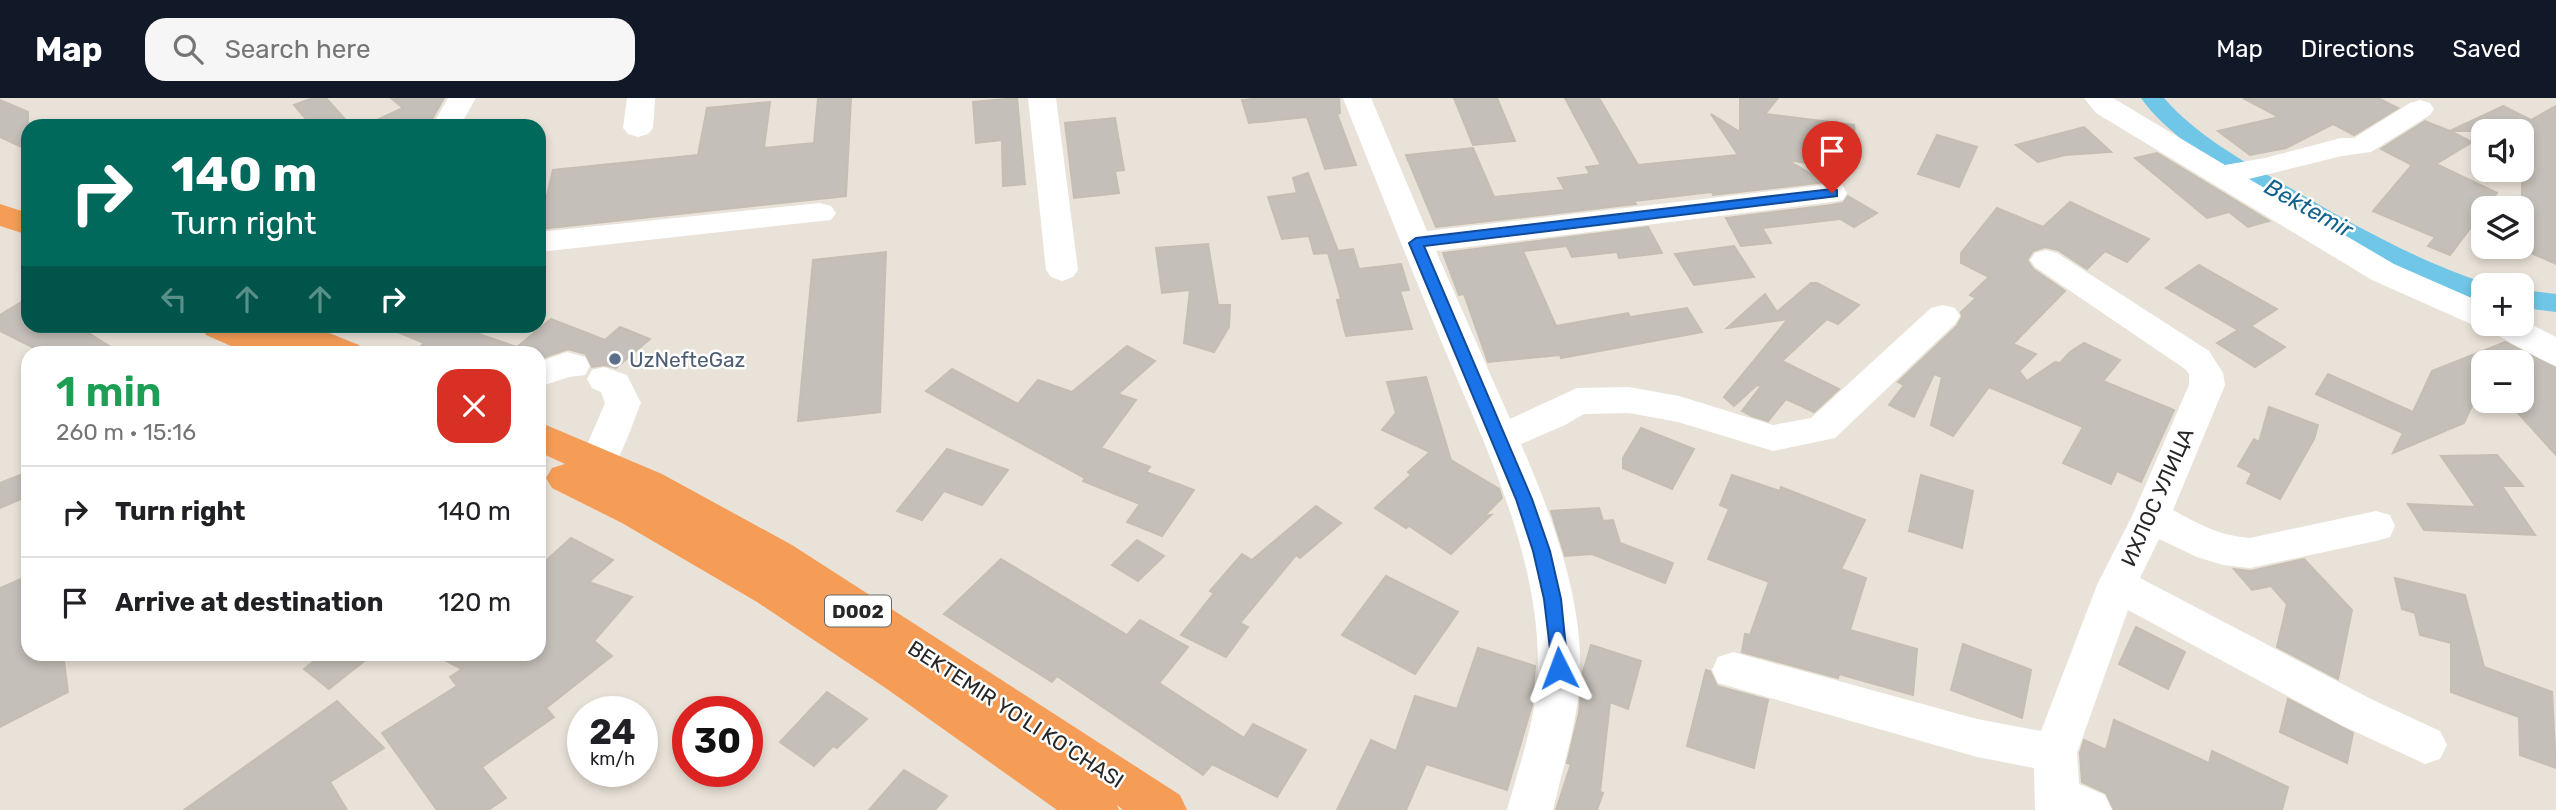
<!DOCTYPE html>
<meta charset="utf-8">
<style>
:root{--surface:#fff;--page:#f6f6f6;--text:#202124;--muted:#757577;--line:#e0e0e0;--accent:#111827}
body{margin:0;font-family:Rubik,sans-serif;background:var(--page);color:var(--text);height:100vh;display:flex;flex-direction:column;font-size:26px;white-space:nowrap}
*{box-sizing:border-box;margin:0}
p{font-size:23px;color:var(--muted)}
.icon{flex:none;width:38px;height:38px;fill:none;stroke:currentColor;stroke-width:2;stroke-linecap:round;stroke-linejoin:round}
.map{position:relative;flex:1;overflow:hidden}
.panel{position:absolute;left:21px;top:248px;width:525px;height:315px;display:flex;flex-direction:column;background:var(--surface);border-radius:21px;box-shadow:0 4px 10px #0003}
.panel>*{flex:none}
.top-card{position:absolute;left:21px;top:21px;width:525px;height:214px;border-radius:21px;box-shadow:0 4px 10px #0003;background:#00695c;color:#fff;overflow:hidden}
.controls{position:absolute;left:2471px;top:21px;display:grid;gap:14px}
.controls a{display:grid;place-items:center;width:63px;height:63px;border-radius:14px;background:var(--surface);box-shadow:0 4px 10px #0003;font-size:35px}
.speed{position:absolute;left:567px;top:598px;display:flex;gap:14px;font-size:35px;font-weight:700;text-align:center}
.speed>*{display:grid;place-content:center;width:91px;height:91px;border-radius:50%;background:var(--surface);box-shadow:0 4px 10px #0003;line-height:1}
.speed small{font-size:18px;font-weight:400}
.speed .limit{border:10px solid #d22;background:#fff;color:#111}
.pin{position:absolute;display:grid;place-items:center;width:60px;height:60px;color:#fff;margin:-72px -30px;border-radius:50% 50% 50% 0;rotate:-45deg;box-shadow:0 0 7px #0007}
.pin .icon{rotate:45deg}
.me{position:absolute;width:77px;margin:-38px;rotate:357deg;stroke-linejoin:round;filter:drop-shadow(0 0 5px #0008)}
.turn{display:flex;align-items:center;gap:24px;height:147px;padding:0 35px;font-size:32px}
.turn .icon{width:91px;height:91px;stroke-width:2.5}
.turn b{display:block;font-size:49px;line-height:60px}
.lanes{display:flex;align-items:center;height:66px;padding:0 35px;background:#0003;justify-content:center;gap:35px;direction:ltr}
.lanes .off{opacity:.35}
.round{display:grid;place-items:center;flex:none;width:74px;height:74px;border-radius:21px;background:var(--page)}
.overview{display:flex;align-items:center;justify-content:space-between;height:119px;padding:0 35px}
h1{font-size:42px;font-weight:600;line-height:52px;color:#1e9e55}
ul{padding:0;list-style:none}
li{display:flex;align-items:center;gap:21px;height:91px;padding:0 35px;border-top:2px solid var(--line)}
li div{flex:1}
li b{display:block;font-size:26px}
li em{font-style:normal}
header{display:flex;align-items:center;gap:42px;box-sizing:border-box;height:98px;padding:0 35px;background:var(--accent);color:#fff}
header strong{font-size:33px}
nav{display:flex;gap:38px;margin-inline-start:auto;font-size:24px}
.search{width:490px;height:63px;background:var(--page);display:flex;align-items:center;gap:18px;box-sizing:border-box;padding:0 24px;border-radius:21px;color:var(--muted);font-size:26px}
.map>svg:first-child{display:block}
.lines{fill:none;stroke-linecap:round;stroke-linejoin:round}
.canal{fill:#6fc6e7;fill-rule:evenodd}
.building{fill:#c4bfb8;stroke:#c4beb3;stroke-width:2;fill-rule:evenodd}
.minor{fill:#fff;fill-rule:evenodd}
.highway{fill:#f59d57;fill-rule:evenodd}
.route{fill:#1a73e8;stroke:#114b97;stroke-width:2}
.service-dot{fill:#5c6f8a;stroke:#fff;stroke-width:2.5}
.labels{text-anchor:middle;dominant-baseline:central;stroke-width:5;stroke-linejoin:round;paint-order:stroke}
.shield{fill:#fff;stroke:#686868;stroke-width:2}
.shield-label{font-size:19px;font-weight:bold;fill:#272727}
.service-label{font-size:21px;fill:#4e5e75;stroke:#fff;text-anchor:start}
.street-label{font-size:21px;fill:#272727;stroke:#fff}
.water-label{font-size:23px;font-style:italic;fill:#14628e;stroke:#fff}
</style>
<header>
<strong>Map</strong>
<div class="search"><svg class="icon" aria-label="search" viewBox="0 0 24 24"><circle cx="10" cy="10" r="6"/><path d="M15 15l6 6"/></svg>Search here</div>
<nav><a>Map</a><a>Directions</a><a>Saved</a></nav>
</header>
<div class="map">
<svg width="2556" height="712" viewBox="0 0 2556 712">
<rect width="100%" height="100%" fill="#e9e2d8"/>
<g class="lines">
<g class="canal">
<path d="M2141,0H2164C2196,37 2243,63 2285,87C2350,125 2418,164 2491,187H2483V203C2403,183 2186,67 2141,0Z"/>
<polygon points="2522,192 2556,196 2556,214 2522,210"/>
</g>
</g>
<g class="building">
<polygon points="313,0 326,0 351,28 312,28 294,7"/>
<polygon points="391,0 444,0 428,28 364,28 403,10"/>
<polygon points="818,0 851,0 846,98 539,131 553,72 698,57 707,10 770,4 764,50 814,45"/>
<polygon points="1017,0 1025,86 1003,88 1002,42 976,45 973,4"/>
<polygon points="1262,0 1339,0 1340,15 1337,16 1356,67 1325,71 1307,19 1249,25 1242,2"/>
<polygon points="1454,0 1497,0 1515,43 1473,47"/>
<polygon points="1565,0 1599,0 1638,67 1738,57 1711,16 1740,34 1740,0 1778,0 1765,16 1854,27 1857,57 1821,45 1813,66 1787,62 1825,84 1713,97 1712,94 1634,103 1636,106 1436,129 1406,57 1473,50 1494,99 1565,92 1558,80 1590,76 1586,69 1601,67"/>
<polygon points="2243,0 2378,0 2398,10 2354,37 2333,26 2286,50 2250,57 2218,33 2279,19"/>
<polygon points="0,2 28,14 28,52 0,39"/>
<polygon points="2503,8 2531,22 2556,8 2556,166 2522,151 2522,33 2450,33 2472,44 2436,66 2497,95 2450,157 2428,148 2435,139 2373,113 2412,67 2381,51 2425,23 2450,33"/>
<polygon points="1115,20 1124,72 1115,73 1119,95 1074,100 1065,25"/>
<polygon points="2084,29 2111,54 2065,57 2038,64 2016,47"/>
<polygon points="1937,37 1977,49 1959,89 1918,76"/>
<polygon points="2157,55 2269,123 2248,129 2229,114 2207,120 2135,60"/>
<polygon points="1308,75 1338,153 1353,151 1359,171 1401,166 1409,192 1400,193 1412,231 1346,238 1337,202 1341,201 1328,155 1314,156 1309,138 1282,141 1268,99 1297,95 1293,80"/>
<polygon points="1848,98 1877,115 1854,129 1840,121 1762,130 1771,145 1741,148 1726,120 1832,107 1843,105"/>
<polygon points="2070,104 2149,141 2127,164 2105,153 2087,171 2058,152 2045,149 2033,153 2027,162 2033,171 2065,193 2013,246 2036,256 2019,273 2027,283 2055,264 2060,265 2070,254 2084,245 2120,262 2103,283 2174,312 2141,384 2117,373 2111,386 2063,365 2083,329 1989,289 1953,338 1931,327 1942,279 1934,276 1914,319 1889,307 1904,287 1898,284 1957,228 1962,219 1961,214 1976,200 1970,197 1989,179 1961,165 1961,155 1997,110 2043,129"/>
<polygon points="1648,129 1662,155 1619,160 1617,154 1572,159 1567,148 1523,153 1556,228 1628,215 1630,219 1687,210 1702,234 1561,260 1560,257 1488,264 1464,196 1459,197 1443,155"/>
<polygon points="1208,146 1218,207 1230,207 1229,229 1214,254 1184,245 1190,192 1162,195 1156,150"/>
<polygon points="1734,148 1754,179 1694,187 1675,156"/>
<polygon points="886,154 880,314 798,323 813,162"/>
<polygon points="2199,167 2277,211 2251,228 2285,249 2255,269 2217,245 2238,232 2166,190"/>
<polygon points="1811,185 1817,185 1859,207 1838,226 1827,221 1782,263 1839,291 1814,314 1786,301 1768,323 1752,318 1742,313 1761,288 1757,287 1734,308 1724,299 1788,221 1727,230 1765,196 1777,214"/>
<polygon points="28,200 28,228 77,228 122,256 46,256 0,233 0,217"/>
<polygon points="551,221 605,242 620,229 650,241 616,270 605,267 592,269 586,256 568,251 539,261 539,256 443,256 421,248 424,245 384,228 455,228 517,249"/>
<path d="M2505,244L2556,270V357L2510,306L2492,314L2475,301L2464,325L2393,355L2403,335L2316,296L2328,276L2413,314L2432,273ZM2483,264H2522V303H2483Z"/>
<polygon points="1127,248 1155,263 1118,296 1136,302 1101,350 1150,369 1146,374 1194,392 1162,438 1127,424 1140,406 1083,383 1085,380 926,293 952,271 1018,306 1038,282 1072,294"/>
<polygon points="1426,279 1451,362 1499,391 1502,400 1484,418 1491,417 1451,456 1409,428 1406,430 1375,410 1411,377 1408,374 1430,354 1382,332 1396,315 1387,284"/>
<polygon points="2269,309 2318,327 2314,341 2280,401 2247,385 2252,375 2238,368 2254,341 2259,344"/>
<polygon points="1641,330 1694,351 1672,391 1623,370 1623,360"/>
<polygon points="947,351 1008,372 982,407 944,393 922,422 897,413"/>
<polygon points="2497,357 2523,388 2502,388 2535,437 2424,432 2408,406 2476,409 2441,358"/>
<polygon points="28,374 28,398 0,410 0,385"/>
<polygon points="1732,377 1780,393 1781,389 1865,422 1841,471 1866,480 1850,532 1917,551 1913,597 1839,576 1838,580 1742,554 1745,536 1750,537 1769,484 1708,461 1729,411 1720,407"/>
<polygon points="1921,377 1973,393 1962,450 1909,433"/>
<polygon points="1316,408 1341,425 1300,460 1296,457 1240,525 1248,529 1226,559 1181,537 1214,495 1210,493 1242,456 1252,462"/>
<polygon points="1599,410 1603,423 1613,422 1620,445 1673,465 1665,485 1592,456 1565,458 1551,413"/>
<polygon points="571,440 613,462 589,484 632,499 594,543 612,558 546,610 554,619 482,669 506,700 488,712 437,712 382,635 457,588 450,579 462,571 433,556 539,556 539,469"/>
<polygon points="1137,442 1164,458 1138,483 1112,467"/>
<polygon points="1001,461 1127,537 1140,522 1188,549 1159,585 1244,640 1253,626 1306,652 1277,699 1212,666 1203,677 1057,578 1052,584 944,516"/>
<polygon points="2304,461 2352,512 2338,581 2277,549 2287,506 2271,488 2252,492 2234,471 2251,473"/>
<polygon points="28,478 28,556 63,556 68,594 0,629 0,490"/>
<polygon points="1386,478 1458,514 1415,576 1342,537"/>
<polygon points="2395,480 2465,497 2484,569 2552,594 2556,670 2520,657 2519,619 2451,594 2451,545 2420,537 2415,515 2402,511"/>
<polygon points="2136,529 2185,554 2168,591 2119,566"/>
<polygon points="1963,546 2031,572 2022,620 1951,592"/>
<polygon points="1591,547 1641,563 1628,611 1610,604 1600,694 1603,695 1597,712 1556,712 1571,666 1567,665 1579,615 1583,574"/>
<polygon points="1478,550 1535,568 1532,607 1507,692 1426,666 1406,712 1337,712 1371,642 1396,653 1415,598 1457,611"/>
<polygon points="323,556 373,556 329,591 304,571"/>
<polygon points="1706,572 1710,573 1717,588 1768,602 1754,670 1687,648"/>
<polygon points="827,594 867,621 837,650 833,648 814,668 780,644"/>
<polygon points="2288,601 2353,635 2347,665 2280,634"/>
<polygon points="337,603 384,650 330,684 347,712 184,712"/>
<polygon points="2114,622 2209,665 2212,653 2288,689 2282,712 2114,712 2106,695 2082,684 2080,655 2084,642 2106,652"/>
<polygon points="904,672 947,698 935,712 869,712"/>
</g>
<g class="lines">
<g class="minor">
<polygon points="448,0 476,0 460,28 432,28"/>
<polygon points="627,0 655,0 653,30 648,36 638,39 628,36 623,30"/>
<polygon points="1028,0 1056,0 1078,172 1073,179 1062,183 1051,179 1046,172"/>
<path d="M1343,0H1371L1427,133L1832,86L1843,88L1847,95L1843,102L1832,104L1436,153L1510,321L1577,290L1629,289L1679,298L1773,327L1811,320L1931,210L1943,207L1955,210L1960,218L1955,226L1835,340L1773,353L1678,324L1629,315L1584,316L1565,327L1521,346C1552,419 1584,501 1580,582C1577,626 1563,669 1553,712H1507C1520,665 1538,616 1538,567C1538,454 1485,348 1442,245C1408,164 1376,82 1343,0Z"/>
<path d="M2084,0H2113L2225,67L2265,60L2341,40H2354L2410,5L2420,2L2430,5L2434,11L2430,17L2371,54L2342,58L2249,81L2394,166L2483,205V226H2522V222L2556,239V268C2548,266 2488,233 2486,229L2471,226L2372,182L2096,15Z"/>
<polygon points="820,105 831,108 836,115 831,122 539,154 539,134"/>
<path d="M2046,152L2057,155L2209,253L2223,275L2225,287L2173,412C2198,426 2220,438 2250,440L2376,413L2390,417L2395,428L2390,439L2376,443L2250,470L2223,467L2197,459L2159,441L2140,480L2373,602L2440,633L2447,647L2440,661L2425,666L2343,628L2128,512L2077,655L2079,686L2105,697L2112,712H2035L2034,670L1977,659L1718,585L1712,572L1718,559L1733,554L1977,621L2041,633L2097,487L2132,418L2189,287V276L2185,271L2035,169L2030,162L2035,155Z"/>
<polygon points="567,254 585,259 590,268 585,277 569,279 539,289 539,264"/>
<path d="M604,269L627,277L641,305C627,337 610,409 564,394L558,384L564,374L583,356L605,305L601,294L592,290L587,281L592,272Z"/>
</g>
<g class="highway">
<polygon points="0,106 28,115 28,137 0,128"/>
<polygon points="201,228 249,228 266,235 263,228 312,228 359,247 364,256 312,256 297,249 301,256 249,256 206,237"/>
<polygon points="539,324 662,376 792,447 1180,697 1187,712 1123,712 1117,707 1119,712 1057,712 887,591 757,504 622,425 552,390 546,380 552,370 565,366 539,354"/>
</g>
</g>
<polygon class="route" points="1832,91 1837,92 1837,98 1424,148 1532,401 1550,453 1561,501 1568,570 1566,576 1559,578 1553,576 1544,501 1533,453 1516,401 1409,145 1416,140"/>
<circle class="service-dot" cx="615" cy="261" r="7"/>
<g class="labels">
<rect class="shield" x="825" y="497.5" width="66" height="31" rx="5"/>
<g class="shield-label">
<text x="858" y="513">D002</text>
</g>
<g class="service-label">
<text x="629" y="261">UzNefteGaz</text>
</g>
<g class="street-label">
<text transform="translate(2157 399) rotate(-66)">ИХЛОС УЛИЦА</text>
<text transform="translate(1016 616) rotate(33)">BEKTEMIR YO'LI KO'CHASI</text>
</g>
<g class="water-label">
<text transform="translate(2309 110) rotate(29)">Bektemir</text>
</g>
</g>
</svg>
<div class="controls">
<a><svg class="icon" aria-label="sound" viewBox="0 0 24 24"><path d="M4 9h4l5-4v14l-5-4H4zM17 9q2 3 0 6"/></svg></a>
<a><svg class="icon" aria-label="layers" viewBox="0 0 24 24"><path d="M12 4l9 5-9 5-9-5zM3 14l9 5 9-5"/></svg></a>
<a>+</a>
<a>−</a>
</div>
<div class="speed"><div>24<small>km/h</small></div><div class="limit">30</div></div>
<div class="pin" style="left:1832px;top:95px;background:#d93025"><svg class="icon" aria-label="arrive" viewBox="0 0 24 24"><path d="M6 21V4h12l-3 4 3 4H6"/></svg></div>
<svg class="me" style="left:1559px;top:570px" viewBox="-20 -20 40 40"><path d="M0-17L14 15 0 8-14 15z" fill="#1a73e8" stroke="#fff" stroke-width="4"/></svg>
<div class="top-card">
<div class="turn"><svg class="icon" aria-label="right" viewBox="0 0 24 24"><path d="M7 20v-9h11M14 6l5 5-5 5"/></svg><div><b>140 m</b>Turn right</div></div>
<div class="lanes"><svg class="icon off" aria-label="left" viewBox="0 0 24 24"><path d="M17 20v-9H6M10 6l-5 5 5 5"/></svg><svg class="icon off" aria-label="ahead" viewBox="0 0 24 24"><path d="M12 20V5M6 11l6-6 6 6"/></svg><svg class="icon off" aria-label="ahead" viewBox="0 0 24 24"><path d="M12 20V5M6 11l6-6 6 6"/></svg><svg class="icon" aria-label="right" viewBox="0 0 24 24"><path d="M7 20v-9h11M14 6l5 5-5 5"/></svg></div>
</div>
<section class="panel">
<div class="overview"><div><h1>1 min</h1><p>260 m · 15:16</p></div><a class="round" style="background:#d93025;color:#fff"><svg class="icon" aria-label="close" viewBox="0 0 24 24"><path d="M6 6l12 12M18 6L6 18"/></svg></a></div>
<ul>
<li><svg class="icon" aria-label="right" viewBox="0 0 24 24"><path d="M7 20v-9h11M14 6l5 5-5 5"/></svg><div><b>Turn right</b></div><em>140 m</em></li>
<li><svg class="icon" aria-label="arrive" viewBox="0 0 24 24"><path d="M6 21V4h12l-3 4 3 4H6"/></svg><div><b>Arrive at destination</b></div><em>120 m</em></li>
</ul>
</section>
</div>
